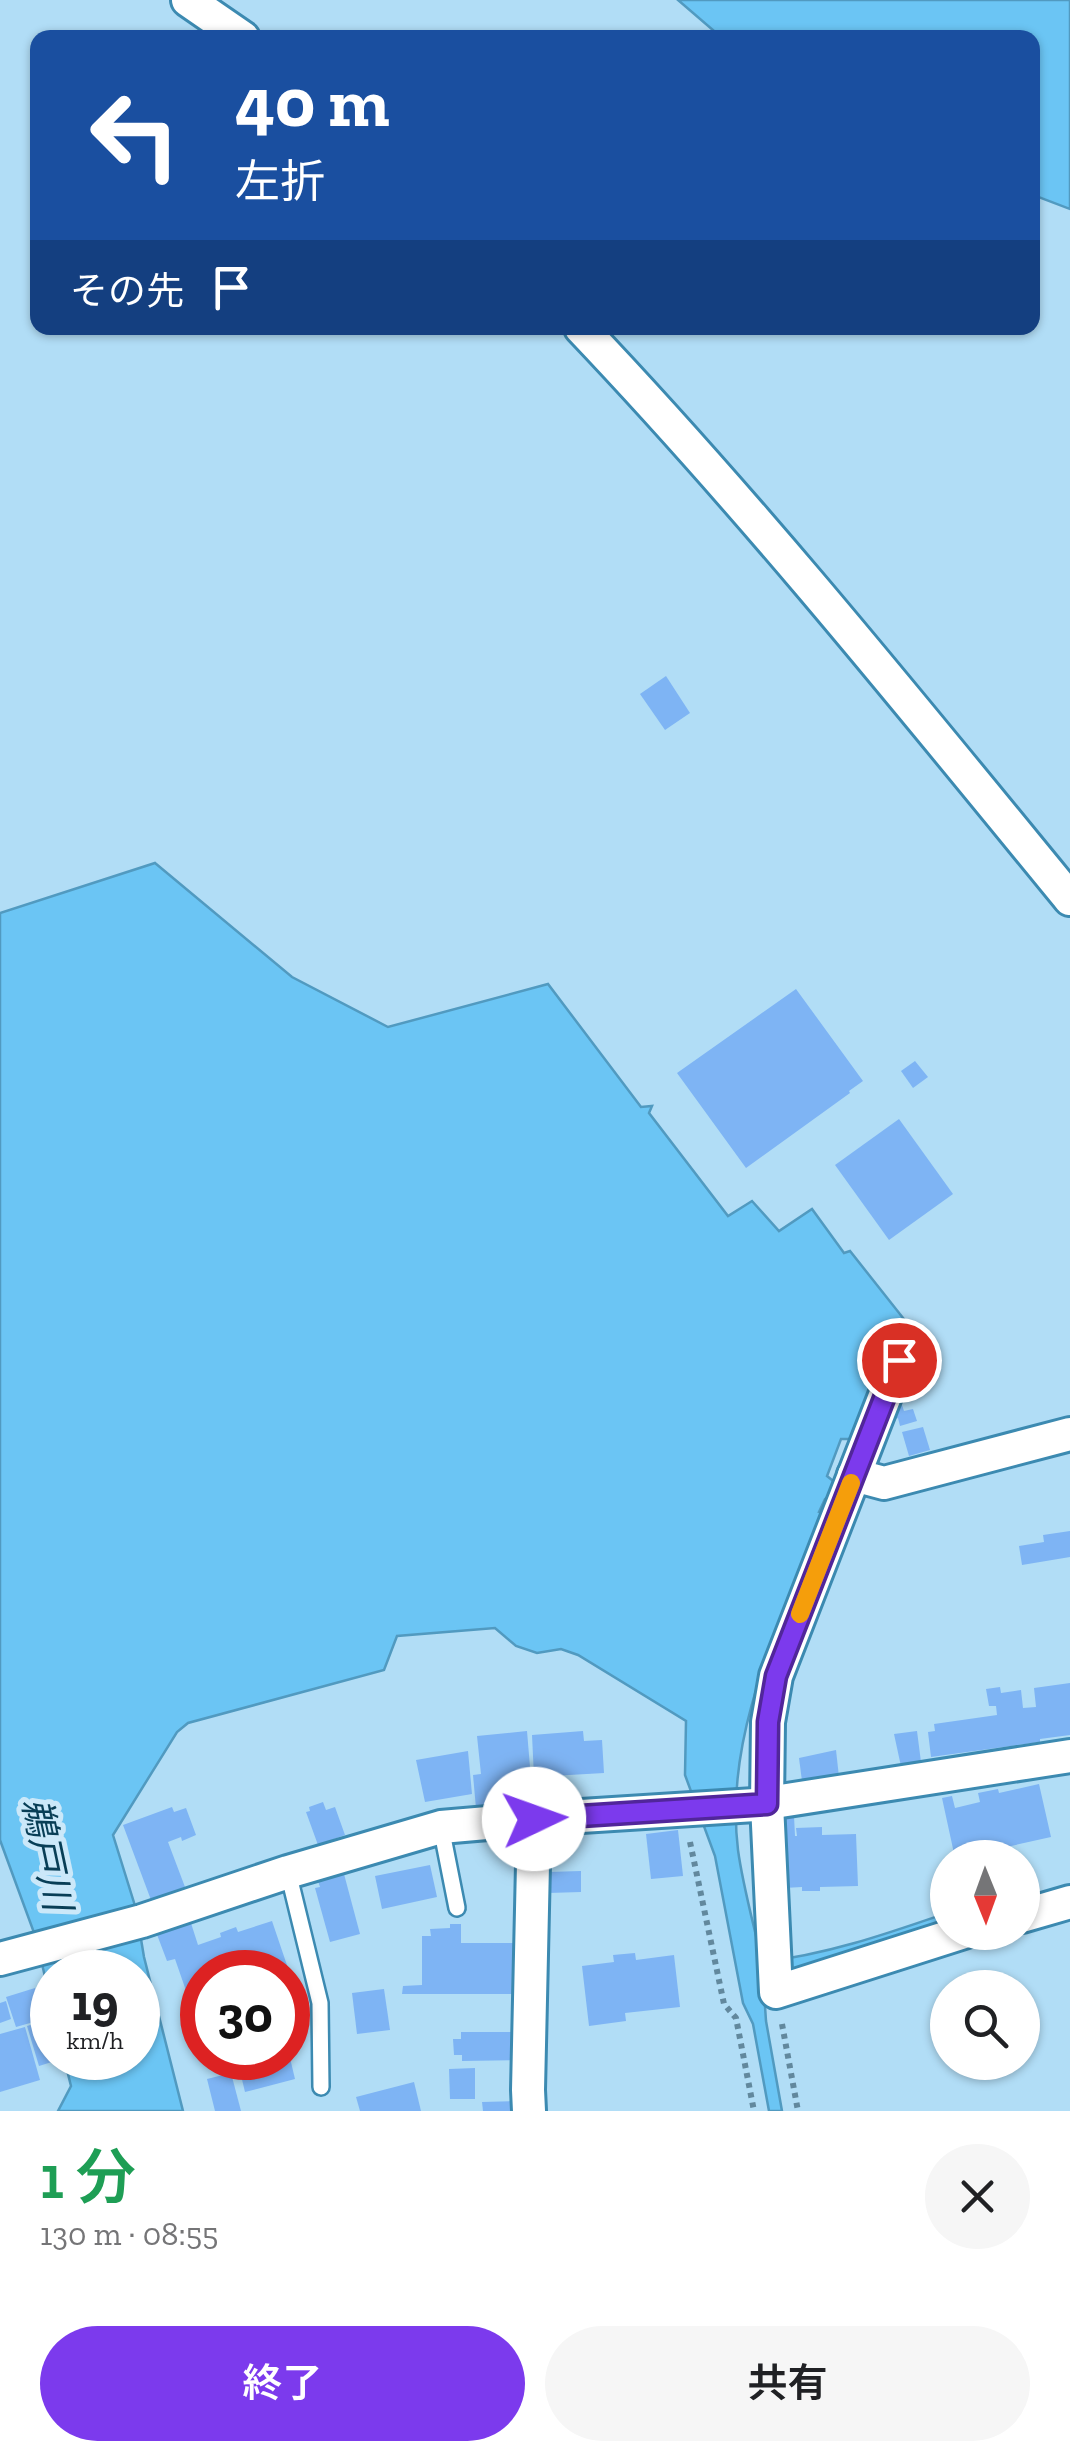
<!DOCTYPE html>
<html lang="ja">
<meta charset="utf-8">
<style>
:root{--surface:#fff;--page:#f6f6f6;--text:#202124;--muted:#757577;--accent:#7c3aed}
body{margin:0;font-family:"Zilla Slab","Noto Sans JP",serif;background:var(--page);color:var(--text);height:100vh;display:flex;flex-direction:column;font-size:38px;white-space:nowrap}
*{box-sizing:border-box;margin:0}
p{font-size:32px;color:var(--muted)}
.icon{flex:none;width:55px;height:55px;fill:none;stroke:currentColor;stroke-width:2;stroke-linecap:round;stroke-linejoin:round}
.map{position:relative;height:2111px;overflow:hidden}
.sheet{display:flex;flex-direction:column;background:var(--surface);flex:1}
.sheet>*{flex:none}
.top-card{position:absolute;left:30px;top:30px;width:1010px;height:305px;border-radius:20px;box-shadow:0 2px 8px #0004;background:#1a4fa0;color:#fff;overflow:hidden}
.needle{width:65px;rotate:179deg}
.fabs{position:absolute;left:930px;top:1840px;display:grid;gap:20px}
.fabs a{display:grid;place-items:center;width:110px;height:110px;border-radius:50%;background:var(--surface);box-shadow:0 2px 8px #0004;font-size:50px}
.speed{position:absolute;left:30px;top:1950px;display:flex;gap:20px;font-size:50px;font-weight:700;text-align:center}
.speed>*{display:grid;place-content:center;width:130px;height:130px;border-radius:50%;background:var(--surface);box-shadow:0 2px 8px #0004;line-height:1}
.speed small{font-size:25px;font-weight:400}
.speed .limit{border:15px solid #d22;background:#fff;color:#111}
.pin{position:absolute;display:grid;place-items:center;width:85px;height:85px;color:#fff;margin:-42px;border:5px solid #fff;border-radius:50%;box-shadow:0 2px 10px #0007}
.me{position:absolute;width:110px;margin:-55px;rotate:87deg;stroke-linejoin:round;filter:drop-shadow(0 0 8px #0008)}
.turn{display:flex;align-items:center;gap:35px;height:210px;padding:0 40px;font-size:45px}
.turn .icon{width:130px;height:130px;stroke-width:2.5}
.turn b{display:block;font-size:70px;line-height:85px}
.then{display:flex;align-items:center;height:95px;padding:0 40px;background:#0003;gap:20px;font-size:38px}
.round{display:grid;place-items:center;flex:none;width:105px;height:105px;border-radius:52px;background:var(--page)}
.summary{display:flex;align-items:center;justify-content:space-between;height:170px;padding:0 40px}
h1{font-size:60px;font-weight:600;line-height:75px;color:#1e9e55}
.button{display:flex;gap:20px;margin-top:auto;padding:20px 40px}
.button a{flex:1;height:115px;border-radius:60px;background:var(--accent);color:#fff;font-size:40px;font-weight:600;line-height:115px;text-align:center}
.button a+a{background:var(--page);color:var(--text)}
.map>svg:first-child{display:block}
.water{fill:#6bc5f4;stroke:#519ac0;stroke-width:2.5}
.building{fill:#7eb4f4}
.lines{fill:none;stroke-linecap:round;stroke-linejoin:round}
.service-casing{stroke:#3c8ab1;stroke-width:20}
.minor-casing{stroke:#3c8ab1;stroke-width:38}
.path{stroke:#62889d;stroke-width:6;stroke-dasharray:5 5;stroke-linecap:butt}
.service{stroke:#fff;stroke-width:15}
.minor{stroke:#fff;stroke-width:32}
.route-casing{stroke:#51269a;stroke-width:25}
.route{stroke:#7c3aed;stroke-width:18}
.slow{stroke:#f59e0b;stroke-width:18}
.labels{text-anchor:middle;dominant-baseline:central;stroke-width:10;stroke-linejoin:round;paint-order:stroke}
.water-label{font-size:38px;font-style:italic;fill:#083e56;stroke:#cbe8f9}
</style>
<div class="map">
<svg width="1070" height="2111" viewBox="0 0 1070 2111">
<rect width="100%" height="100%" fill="#b1ddf6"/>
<g class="water">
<polygon points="678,0 1070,0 1070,209 1033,195 1032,38 721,37"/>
<path d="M155,863L292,977L388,1027L548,984L641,1107L652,1106L649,1113L728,1216L752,1201L779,1231L812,1209L844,1253L850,1251L911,1328L901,1331L859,1439H841L827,1476L837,1484L835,1492L825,1499L819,1512L829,1515L820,1527C778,1630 724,1735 738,1850C743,1887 754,1925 762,1962C826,1955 886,1934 947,1913V1926L764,1991L766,2021L782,2111H769L753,2024L743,2003L715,1856L685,1775L686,1721L578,1655L561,1649L537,1653L516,1646L495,1628L397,1636L384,1670L188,1723L177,1732L113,1835L136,1909L144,1957L183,2111H58L71,2086L64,2058H138V1972H52V2007L36,1938L0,1840V913Z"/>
</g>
<g class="building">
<polygon points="666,676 690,713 665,730 640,694"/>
<polygon points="796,989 863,1081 849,1091 850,1093 746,1168 677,1073"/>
<polygon points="915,1061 928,1077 913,1088 901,1071"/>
<polygon points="899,1119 953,1194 889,1240 835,1165"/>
<polygon points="902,1405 904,1411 913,1409 917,1421 900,1426 898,1418 891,1421 888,1409"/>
<polygon points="923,1427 930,1450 909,1456 902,1432"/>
<polygon points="1070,1531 1070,1557 1022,1565 1019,1546 1044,1542 1043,1535"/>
<polygon points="1070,1683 1070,1735 1040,1739 1040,1742 931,1757 928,1732 935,1731 934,1724 997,1715 996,1706 989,1706 986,1689 1000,1687 1001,1693 1021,1690 1023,1708 1036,1707 1034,1688"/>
<polygon points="527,1731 533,1803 476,1808 473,1775 481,1774 477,1736"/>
<polygon points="583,1731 584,1741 602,1740 604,1773 534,1777 532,1735"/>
<polygon points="917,1731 921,1762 917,1762 918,1769 902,1771 894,1734"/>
<polygon points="836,1750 839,1777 802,1781 799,1758"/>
<polygon points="468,1751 472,1794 425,1802 416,1760"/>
<polygon points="1039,1784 1051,1837 1002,1848 1004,1858 968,1858 968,1856 955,1858 942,1798 952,1796 955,1808 980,1802 978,1793 998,1789 999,1793"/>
<polygon points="323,1802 326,1810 335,1807 345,1835 318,1845 306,1812 310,1811 309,1807"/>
<polygon points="172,1807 174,1812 186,1808 196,1835 182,1841 181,1837 168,1842 185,1887 151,1900 123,1825"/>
<polygon points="794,1816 795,1836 797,1836 796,1828 822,1827 822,1835 856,1834 858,1886 820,1887 820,1891 802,1891 802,1887 784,1888 780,1817"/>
<polygon points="678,1830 683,1876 651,1879 646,1834"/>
<polygon points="430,1865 437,1897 382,1909 375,1876"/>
<polygon points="581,1871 581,1892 548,1893 548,1872"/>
<polygon points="344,1874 360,1934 330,1942 315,1888 320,1887 318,1881"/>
<polygon points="190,1920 198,1945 221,1937 220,1933 236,1927 238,1932 272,1921 292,1980 288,1982 288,1972 202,1972 202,2021 196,2004 191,2005 175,1959 167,1961 156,1932"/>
<polygon points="450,1924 461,1924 461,1943 521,1943 521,1994 402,1994 403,1986 422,1985 422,1936 431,1936 430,1929 450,1928"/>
<polygon points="635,1953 636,1960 674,1955 680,2007 625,2013 626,2021 589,2026 582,1966 614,1962 613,1955"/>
<polygon points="35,1988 44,2019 16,2027 6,1997"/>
<polygon points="384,1989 390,2030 357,2034 352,1993"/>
<polygon points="298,1994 304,2025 288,2029 288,1996"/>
<polygon points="6,2001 11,2019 0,2023 0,2003"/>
<polygon points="43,2021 55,2061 39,2066 27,2026"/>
<polygon points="25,2027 40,2080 0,2092 0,2034"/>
<polygon points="461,2032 518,2032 518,2060 462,2061 462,2055 454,2055 453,2039 461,2039"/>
<polygon points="262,2058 290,2058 295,2079 245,2092 238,2063"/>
<polygon points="475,2068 475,2099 450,2099 449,2069"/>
<polygon points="231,2073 241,2111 215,2111 207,2079"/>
<polygon points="414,2082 421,2111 360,2111 356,2097"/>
<polygon points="515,2101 516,2111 483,2111 482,2102"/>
</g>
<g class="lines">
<defs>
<g id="service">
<polyline points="441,1827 457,1908"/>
<polyline points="288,1872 320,2003 321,2087"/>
</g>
<g id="minor">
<polyline points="188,0 243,38"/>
<path d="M581,328C753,509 911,705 1070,899"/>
<polyline points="899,1360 776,1676 768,1722 767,1804 776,1992 964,1932"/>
<polyline points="854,1475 884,1483 1070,1434"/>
<polyline points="1022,1916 1070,1902"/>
<polyline points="0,1959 142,1921 288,1872 441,1827 534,1819 755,1805 1070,1756"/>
<polyline points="529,2111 528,2090 534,1819"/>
</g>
</defs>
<use href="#service" class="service-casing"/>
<use href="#minor" class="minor-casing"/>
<g class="path">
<polyline points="690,1842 724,2004 736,2018 754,2111"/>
<polyline points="782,2024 798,2111"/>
</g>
<use href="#service" class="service"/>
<use href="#minor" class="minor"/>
</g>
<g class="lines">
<defs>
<polyline id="route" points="534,1819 767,1804 768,1722 776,1676 899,1360"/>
</defs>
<use href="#route" class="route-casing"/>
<use href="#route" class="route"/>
<polyline class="slow" points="800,1614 851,1483"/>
</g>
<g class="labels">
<g class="water-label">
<text transform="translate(47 1854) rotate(78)">鵜戸川</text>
</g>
</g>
</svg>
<div class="fabs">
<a><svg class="needle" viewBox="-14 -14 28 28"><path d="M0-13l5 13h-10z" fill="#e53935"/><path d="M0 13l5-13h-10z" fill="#757577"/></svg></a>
<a><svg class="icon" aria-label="search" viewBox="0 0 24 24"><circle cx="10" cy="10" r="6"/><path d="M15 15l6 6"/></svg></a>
</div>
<div class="speed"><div>19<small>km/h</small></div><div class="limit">30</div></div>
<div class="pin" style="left:899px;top:1360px;background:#d93025"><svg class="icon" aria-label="arrive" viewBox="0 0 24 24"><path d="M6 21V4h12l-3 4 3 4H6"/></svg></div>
<svg class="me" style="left:534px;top:1819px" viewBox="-20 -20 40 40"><circle r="19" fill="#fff"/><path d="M0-13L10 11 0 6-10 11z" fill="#7c3aed"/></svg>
<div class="top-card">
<div class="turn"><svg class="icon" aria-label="left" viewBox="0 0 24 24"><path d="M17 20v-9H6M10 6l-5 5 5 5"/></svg><div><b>40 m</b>左折</div></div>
<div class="then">その先<svg class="icon" aria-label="arrive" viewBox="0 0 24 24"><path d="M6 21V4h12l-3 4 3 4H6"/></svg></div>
</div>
</div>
<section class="sheet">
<div class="summary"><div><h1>1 分</h1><p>130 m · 08:55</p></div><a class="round"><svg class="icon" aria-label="close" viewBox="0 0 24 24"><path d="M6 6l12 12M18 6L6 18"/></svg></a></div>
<div class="button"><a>終了</a><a>共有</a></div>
</section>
